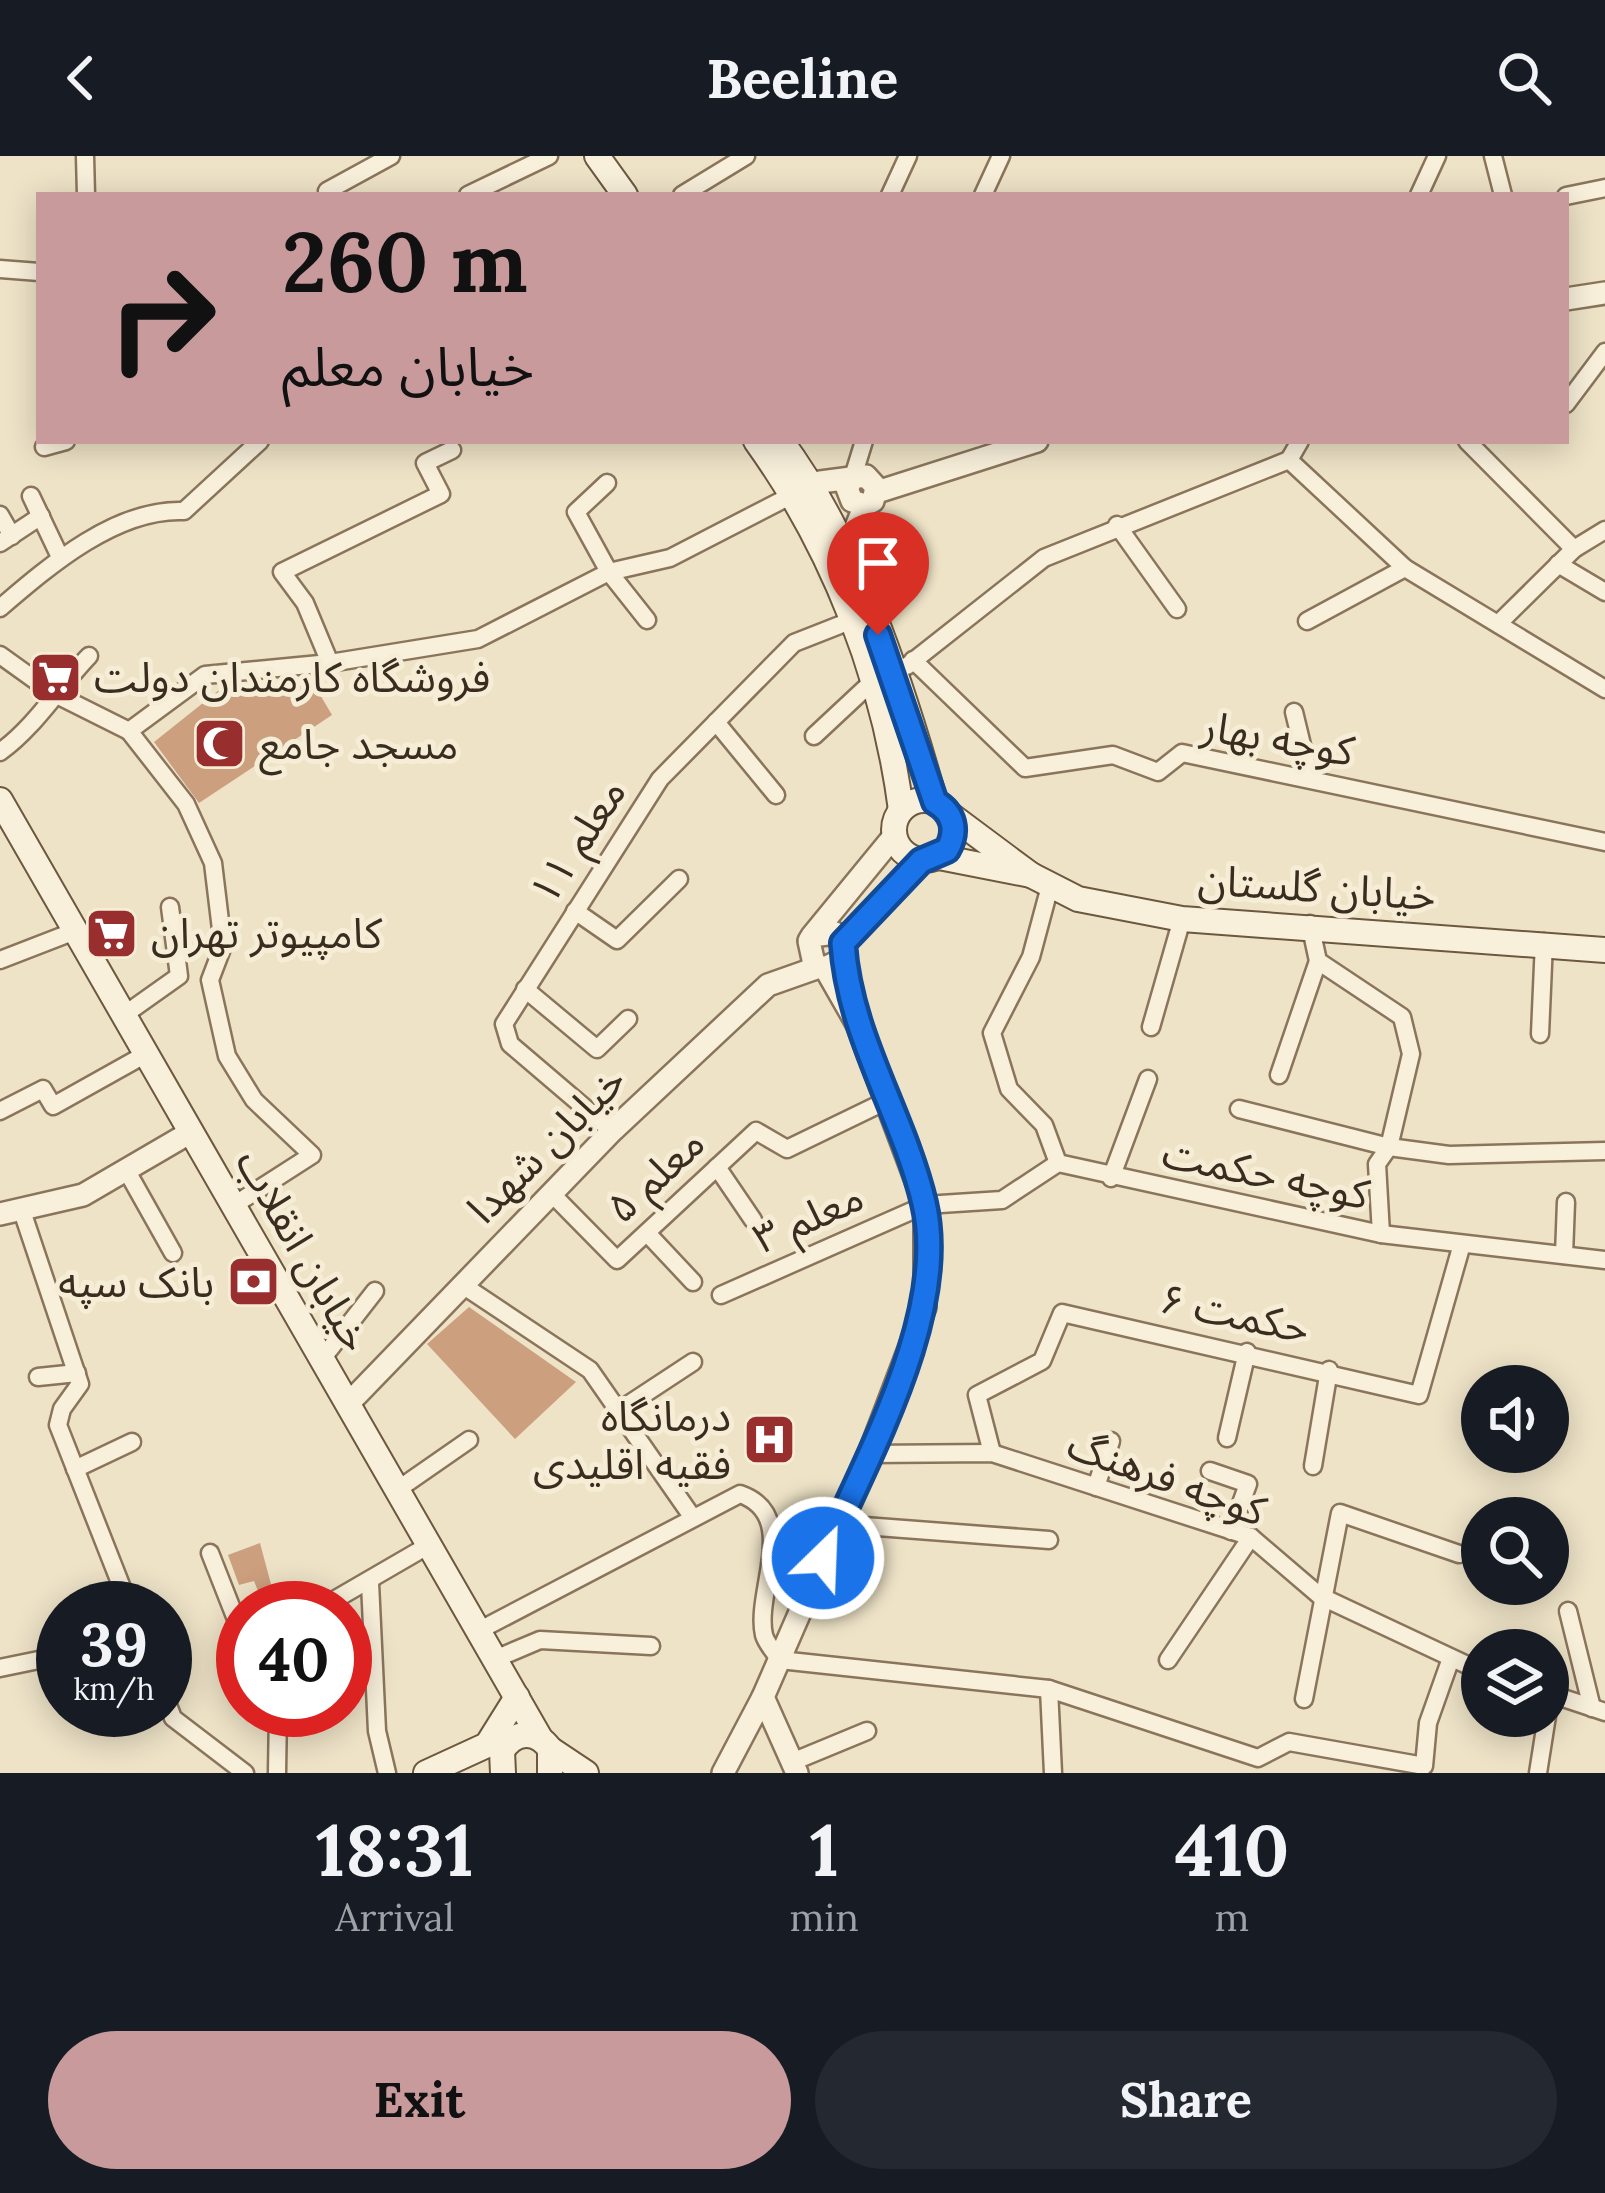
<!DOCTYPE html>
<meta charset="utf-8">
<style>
:root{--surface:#171b24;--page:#242831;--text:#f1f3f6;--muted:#9ea1a6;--accent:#c99a9c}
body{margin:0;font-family:Lora,"Noto Sans Arabic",serif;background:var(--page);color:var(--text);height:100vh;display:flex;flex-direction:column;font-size:45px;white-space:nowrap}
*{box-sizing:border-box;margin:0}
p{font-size:39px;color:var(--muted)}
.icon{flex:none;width:66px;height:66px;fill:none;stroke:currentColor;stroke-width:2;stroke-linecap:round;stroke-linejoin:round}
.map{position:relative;height:1617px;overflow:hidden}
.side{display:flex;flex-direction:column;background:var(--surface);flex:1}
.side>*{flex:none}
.guide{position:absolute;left:36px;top:36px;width:1533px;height:252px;border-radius:0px;box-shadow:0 6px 30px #0003;background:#c99a9c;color:#111;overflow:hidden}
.controls{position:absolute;left:1461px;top:1209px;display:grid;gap:24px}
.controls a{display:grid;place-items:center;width:108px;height:108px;border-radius:50%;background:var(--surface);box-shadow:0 6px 30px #0003;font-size:60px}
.speed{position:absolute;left:36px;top:1425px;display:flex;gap:24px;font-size:60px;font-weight:700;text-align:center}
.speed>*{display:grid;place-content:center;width:156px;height:156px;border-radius:50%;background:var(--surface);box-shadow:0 6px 30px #0003;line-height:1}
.speed small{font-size:30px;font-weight:400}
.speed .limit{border:18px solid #d22;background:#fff;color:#111}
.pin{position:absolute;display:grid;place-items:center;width:102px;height:102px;color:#fff;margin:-123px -51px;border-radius:50% 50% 50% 0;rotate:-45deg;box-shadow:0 0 12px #0007}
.pin .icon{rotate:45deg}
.me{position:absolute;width:132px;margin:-66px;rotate:24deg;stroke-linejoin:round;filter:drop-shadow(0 0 9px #0008)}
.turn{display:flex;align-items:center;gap:42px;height:252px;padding:0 48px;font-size:54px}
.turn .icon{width:156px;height:156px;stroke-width:2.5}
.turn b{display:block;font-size:84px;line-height:102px}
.eta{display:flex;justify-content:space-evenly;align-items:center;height:204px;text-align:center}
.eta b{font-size:72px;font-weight:800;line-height:84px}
.action{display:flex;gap:24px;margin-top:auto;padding:24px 48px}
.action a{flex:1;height:138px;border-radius:72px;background:var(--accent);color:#111;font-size:48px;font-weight:800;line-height:138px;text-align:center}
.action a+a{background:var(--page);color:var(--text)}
header{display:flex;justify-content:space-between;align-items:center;height:156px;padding:0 48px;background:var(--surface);font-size:54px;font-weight:800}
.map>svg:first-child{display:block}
.building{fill:#cc9f7e}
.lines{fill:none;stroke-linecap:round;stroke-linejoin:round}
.minor-casing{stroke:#8a755c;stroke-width:21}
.tertiary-casing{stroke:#8a755c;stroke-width:26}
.secondary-casing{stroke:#6c573f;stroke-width:28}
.minor{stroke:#f9f0db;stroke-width:16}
.tertiary{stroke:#f9f0db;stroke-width:21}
.secondary{stroke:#f9f0db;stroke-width:24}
.route-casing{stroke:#114b97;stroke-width:30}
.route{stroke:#1a73e8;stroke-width:21}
.labels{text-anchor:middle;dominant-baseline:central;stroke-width:10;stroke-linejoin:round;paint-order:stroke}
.poi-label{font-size:42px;fill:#3a2d20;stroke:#f6edd7;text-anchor:start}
.street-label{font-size:42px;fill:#3a2d20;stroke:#f6edd7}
</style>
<header><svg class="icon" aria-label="back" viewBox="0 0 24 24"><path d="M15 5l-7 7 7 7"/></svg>Beeline<svg class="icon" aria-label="search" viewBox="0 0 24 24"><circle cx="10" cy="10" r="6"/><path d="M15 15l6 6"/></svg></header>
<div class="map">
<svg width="1605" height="1617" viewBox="0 0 1605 1617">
<rect width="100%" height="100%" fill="#eee3c7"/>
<g class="building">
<polygon points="312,525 332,559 199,647 154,586 218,535"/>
<polygon points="469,1151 576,1226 515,1283 427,1188"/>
<polygon points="260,1387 272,1432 258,1435 254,1425 239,1429 228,1399"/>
</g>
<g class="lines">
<defs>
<g id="minor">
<polyline points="85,0 86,39"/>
<polyline points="1493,0 1503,39"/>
<polyline points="327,35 391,0"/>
<polyline points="468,39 549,0"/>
<polyline points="682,39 746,0"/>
<polyline points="890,39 908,0"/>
<polyline points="983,39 1001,0"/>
<polyline points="1419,39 1437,0"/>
<polyline points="1566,40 1605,32"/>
<polyline points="0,113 39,116"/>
<polyline points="1566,248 1605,196"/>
<polyline points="1467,285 1574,393"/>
<polyline points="44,291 66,285"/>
<polyline points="1289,304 1405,412 1605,533"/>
<polyline points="1289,304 1300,285"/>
<polyline points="852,324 864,285"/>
<polyline points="607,327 576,356 609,416 647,464"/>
<polyline points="31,340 60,401"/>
<polyline points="0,359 12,380"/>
<polyline points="1117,369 1177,453"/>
<polyline points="0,387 41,360"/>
<polyline points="1558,408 1605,436"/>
<path d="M0,452C49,410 116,352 184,355L260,285"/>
<polyline points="1307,465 1405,412"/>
<polyline points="1498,468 1574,393 1605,374"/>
<polyline points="0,499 53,537 129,575 205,519 330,507 478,483 609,416 670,402 794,338"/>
<polyline points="913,504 1025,612 1113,599 1158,616 1182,597 1605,686"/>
<polyline points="330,507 305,447 282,416 441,338 425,307 452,294"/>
<polyline points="907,510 1044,402 1289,304"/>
<polyline points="1294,556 1310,622"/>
<polyline points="716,566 776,639"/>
<polyline points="129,575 186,648 213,707 223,790 210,824 227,900 254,944 312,999 234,1049"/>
<polyline points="814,580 874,524"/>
<path d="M0,596C35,571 59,531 89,500"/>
<polyline points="1050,730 1031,801 992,877 1009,933 1044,969 1058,1007"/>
<polyline points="575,755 617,784 679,723"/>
<polyline points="1310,768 1318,805 1402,861 1411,898 1389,991 1377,1008 1381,1078"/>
<polyline points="0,804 75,775"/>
<polyline points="525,833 597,893 628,863"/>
<polyline points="124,859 179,820 170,751"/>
<polyline points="1151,871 1182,763"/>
<polyline points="1540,878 1544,786"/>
<polyline points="1279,919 1318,805"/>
<polyline points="1239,953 1389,991 1449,999 1605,995"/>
<polyline points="0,955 43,933 53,950 146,898"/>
<polyline points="612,975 510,888 504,868 660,623 794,487 850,465"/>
<polyline points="717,1011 753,1064"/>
<polyline points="128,1017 173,1097"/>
<polyline points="1111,1022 1148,923"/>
<polyline points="551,1037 617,1104 756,975 787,993 886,945"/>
<polyline points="22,1055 80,1228 62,1253 58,1269 130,1452"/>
<polyline points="647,1077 693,1126"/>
<polyline points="1564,1099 1566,1046"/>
<polyline points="461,1128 590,1214 693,1362"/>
<polyline points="721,1139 925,1049 1002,1044 1058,1007 1381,1078 1605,1104"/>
<polyline points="322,1203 375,1135"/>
<polyline points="38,1221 77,1217"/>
<polyline points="617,1256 693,1206"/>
<polyline points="1227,1282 1247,1196"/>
<polyline points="992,1297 977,1239 1042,1205 1062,1157 1419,1239 1462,1088"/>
<polyline points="869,1298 992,1297 1251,1381 1320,1440 1482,1516"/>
<polyline points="1313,1310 1329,1214"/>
<polyline points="75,1313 132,1286"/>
<polyline points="1210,1315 1248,1328 1231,1375"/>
<polyline points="1096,1331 1111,1285"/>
<polyline points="397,1334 469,1284"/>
<polyline points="838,1368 1049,1384"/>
<polyline points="210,1397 243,1481"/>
<polyline points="370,1427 377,1575 387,1617"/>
<polyline points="329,1447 429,1389"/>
<polyline points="1568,1455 1592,1552"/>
<path d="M478,1475L740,1338C801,1359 754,1436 764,1479C766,1487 775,1497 780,1504L1049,1533L1258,1602L1289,1586L1424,1610L1428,1567L1450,1505"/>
<polyline points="495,1503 540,1484 651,1490"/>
<polyline points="1168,1504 1251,1381"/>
<polyline points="0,1512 63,1499"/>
<polyline points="1049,1533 1053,1617"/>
<polyline points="1548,1537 1605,1556"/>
<polyline points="165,1541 173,1562 245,1617"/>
<polyline points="1304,1543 1340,1357 1459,1398"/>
<polyline points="792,1606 867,1575"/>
<polyline points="277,1617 278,1554"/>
<polyline points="1538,1617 1547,1560"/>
</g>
<g id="tertiary">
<polyline points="1566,143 1605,137"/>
<polyline points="813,327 866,320 876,331 873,345 865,349 852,345 847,332 852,324"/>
<polyline points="877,336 1037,285"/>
<polyline points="847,393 865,349"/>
<polyline points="812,780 835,777 843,787 841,804 825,812 814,808 809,785 812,780 894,680"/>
<polyline points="843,787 921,705"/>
<polyline points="825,812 857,868 843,799"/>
<polyline points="0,1058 83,1039 191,976"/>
<polyline points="348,1248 612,975 768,829 819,811"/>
<polyline points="763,1541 797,1617"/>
<polyline points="723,1617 763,1541 869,1298 925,1151 925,1049 857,868"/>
</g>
<g id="secondary">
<polyline points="597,0 625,39"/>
<path d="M756,285C833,392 884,523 901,654"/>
<path d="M781,285C856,386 901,525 935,646"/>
<circle cx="924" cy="674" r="30"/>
<polyline points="0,644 540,1582"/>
<polyline points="939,701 1031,719 949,658"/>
<polyline points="1031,719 1078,743 1182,763 1605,794"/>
<polyline points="550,1593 586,1617"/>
<polyline points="426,1617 487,1589 517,1541"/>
<path d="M503,1617L502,1595C514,1575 536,1573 550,1593V1617"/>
</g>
</defs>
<use href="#minor" class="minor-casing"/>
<use href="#tertiary" class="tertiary-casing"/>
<use href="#secondary" class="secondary-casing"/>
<use href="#minor" class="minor"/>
<use href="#tertiary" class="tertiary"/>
<use href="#secondary" class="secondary"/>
</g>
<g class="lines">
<defs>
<path id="route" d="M823,1402C866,1302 950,1157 924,1047C903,958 849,880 843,787L921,705L947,694C958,675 954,657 935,646L878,479"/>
</defs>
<use href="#route" class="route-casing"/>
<use href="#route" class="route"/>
</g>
<defs>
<symbol id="supermarket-square" viewBox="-11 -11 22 22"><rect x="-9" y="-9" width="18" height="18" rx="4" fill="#982e2d" stroke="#f6edd7"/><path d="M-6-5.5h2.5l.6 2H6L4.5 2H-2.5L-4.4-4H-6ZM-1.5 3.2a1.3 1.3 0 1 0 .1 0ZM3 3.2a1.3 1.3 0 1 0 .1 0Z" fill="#fff"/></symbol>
<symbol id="mosque-square" viewBox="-11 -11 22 22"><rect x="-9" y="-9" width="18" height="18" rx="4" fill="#982e2d" stroke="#f6edd7"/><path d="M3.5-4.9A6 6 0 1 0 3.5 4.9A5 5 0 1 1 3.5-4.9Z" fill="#fff"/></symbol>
<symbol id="bank-square" viewBox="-11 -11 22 22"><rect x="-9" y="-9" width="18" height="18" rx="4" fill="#982e2d" stroke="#f6edd7"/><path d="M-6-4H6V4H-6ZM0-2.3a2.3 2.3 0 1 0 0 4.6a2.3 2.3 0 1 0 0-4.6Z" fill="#fff"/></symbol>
<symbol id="hospital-square" viewBox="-11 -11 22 22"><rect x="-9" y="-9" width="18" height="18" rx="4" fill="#982e2d" stroke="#f6edd7"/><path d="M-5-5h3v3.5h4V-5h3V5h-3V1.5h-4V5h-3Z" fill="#fff"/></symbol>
</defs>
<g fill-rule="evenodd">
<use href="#supermarket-square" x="26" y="492" width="59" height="59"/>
<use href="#mosque-square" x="190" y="558" width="59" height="59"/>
<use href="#supermarket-square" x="82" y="748" width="59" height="59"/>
<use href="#bank-square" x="224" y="1096" width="59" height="59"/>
<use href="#hospital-square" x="740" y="1254" width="59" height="59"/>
</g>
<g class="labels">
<g class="poi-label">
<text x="94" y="521">فروشگاه کارمندان دولت</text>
<text x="259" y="588">مسجد جامع</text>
<text x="151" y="777">کامپیوتر تهران</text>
<text x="214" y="1126" text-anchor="end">بانک سپه</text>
<text x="731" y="1260" text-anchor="end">درمانگاه<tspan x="731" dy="48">فقیه اقلیدی</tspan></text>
</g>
<g class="street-label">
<text transform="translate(1278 582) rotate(10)">کوچه بهار</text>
<text transform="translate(577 685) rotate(-57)">معلم ۱۱</text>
<text transform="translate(1317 731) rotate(4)">خیابان گلستان</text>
<text transform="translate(546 988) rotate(-45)">خیابان شهدا</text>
<text transform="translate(1266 1017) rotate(12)">کوچه حکمت</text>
<text transform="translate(655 1019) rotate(-43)">معلم ۵</text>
<text transform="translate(808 1061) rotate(-24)">معلم ۳</text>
<text transform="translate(304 1094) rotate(60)">خیابان انقلاب</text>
<text transform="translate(1235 1157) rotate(12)">حکمت ۶</text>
<text transform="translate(1167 1321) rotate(20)">کوچه فرهنگ</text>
</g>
</g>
</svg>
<div class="controls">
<a><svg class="icon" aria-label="sound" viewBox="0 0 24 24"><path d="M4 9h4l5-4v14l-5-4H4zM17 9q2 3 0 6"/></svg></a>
<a><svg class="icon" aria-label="search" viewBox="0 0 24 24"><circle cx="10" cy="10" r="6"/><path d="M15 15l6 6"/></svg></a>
<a><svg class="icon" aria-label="layers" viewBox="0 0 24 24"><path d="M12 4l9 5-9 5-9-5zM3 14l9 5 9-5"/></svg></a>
</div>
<div class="speed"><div>39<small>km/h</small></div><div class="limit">40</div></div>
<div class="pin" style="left:878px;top:479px;background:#d93025"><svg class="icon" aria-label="arrive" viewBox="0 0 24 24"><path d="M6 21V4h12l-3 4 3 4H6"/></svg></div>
<svg class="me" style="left:823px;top:1402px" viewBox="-20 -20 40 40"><circle r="17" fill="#1a73e8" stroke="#fff" stroke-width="3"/><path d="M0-11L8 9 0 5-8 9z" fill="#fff"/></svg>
<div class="guide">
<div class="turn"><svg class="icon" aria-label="right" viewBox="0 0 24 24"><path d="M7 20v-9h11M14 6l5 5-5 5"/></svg><div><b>260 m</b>خیابان معلم</div></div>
</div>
</div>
<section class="side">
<div class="eta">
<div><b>18:31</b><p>Arrival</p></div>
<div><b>1</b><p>min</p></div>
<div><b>410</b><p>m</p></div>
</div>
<div class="action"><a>Exit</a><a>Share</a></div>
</section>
